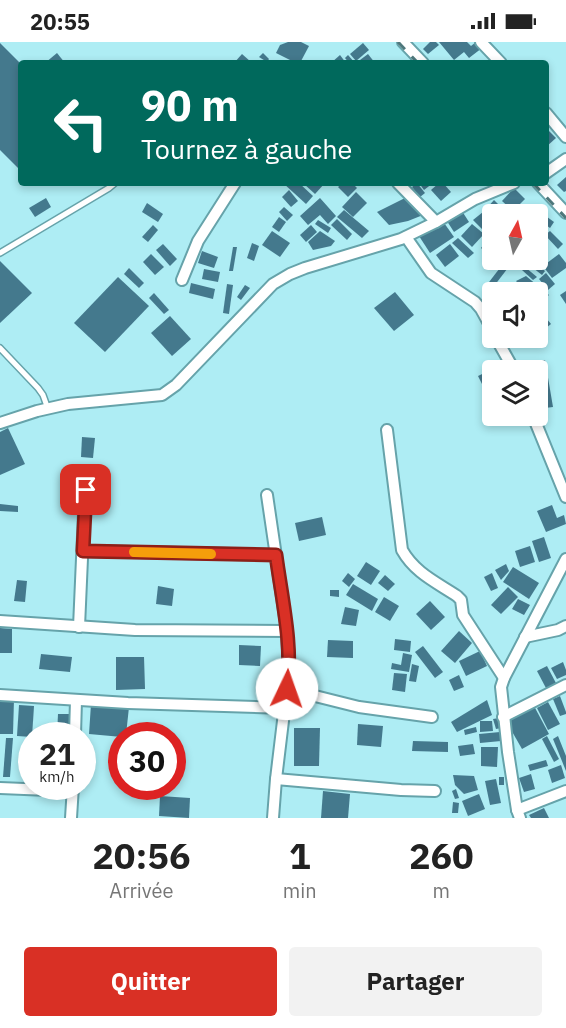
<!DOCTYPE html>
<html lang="fr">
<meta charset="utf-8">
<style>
:root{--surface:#fff;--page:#f2f2f2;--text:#222;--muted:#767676;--accent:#d93025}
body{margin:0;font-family:"IBM Plex Sans",sans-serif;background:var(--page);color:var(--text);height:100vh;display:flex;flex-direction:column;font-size:22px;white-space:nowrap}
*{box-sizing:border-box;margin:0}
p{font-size:20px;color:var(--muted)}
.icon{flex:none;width:33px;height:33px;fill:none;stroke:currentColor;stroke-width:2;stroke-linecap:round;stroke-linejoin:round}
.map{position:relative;height:776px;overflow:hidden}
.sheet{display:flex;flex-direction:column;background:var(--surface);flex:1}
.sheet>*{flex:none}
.guide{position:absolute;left:18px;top:18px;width:531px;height:126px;border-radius:6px;box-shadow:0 3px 9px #0003;background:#00695c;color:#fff;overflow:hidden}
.needle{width:39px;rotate:8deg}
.buttons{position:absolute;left:482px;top:162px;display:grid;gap:12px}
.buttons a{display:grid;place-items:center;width:66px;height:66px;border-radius:6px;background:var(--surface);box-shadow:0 3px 9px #0003;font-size:30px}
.speed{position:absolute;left:18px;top:680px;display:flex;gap:12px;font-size:30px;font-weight:700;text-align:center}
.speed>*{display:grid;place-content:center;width:78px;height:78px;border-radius:50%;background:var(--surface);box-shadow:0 3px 9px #0003;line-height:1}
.speed small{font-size:15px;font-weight:400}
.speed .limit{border:9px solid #d22;background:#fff;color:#111}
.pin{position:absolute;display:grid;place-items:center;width:51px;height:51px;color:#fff;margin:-26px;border-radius:12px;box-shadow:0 3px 9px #0006}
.me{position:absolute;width:66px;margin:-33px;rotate:3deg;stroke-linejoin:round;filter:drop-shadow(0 0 4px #0008)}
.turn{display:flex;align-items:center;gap:21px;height:126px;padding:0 24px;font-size:27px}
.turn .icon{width:78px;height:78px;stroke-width:2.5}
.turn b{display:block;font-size:42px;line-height:51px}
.eta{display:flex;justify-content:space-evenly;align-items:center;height:102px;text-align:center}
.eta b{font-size:36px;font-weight:700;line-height:42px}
.button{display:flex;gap:12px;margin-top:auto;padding:12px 24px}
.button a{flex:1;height:69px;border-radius:6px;background:var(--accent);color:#fff;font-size:24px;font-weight:700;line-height:69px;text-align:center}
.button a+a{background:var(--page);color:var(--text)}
.status{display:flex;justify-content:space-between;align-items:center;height:42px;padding:0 30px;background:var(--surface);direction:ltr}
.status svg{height:16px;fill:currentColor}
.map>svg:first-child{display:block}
.building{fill:#44798d}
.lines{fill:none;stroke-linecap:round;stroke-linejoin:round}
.service-casing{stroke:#66a3aa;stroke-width:8}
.minor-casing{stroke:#66a3aa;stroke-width:14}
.service{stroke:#fff;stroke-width:5}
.minor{stroke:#fff;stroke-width:10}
.rail{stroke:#4e787c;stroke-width:3;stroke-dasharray:10 10;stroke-linecap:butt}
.route-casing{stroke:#8d1f18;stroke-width:15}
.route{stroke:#d93025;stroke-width:10}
.slow{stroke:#f59e0b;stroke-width:10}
</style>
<div class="status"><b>20:55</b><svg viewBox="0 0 49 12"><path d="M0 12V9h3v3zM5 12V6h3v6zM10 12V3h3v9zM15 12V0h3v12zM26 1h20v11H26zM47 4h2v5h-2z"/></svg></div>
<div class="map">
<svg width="566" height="776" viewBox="0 0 566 776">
<rect width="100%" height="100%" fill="#aeedf4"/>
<g class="building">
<polygon points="288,0 301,0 309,4 300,21 296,21 276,11 280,3"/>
<polygon points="430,0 436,0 439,3 428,12 423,7"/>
<polygon points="439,0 467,0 471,4 476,0 482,6 469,16 464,10 454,18"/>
<polygon points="0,1 21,22 21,129 0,108"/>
<polygon points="363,1 369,8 356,19 350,12"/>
<polygon points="57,11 65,21 45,21"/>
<polygon points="263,11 269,17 267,20 259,15"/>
<polygon points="242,12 251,20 250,21 234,21"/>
<polygon points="368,12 375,21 356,21"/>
<polygon points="340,13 346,21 331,21"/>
<polygon points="348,13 355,21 349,21 345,16"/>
<polygon points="549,89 556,96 546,105 546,92"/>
<polygon points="566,135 566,149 564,150 557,143"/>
<polygon points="283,141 299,141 313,154 306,162"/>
<polygon points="303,141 325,141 315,152"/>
<polygon points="343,141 352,141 357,146 348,155 338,145"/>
<polygon points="417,141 425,151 420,155 412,145"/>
<polygon points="419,141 433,141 424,148"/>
<polygon points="439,141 443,141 451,150 441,159 431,148"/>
<polygon points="514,146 525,157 513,169 502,159"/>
<polygon points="289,148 298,159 291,165 282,155"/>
<polygon points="356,150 367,161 353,175 342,165"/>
<polygon points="407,155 423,173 408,179 389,183 377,170"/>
<polygon points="46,156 51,165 35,175 29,166"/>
<polygon points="320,156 336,174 328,182 320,173 308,183 300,174"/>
<polygon points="494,158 507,171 506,172 492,172 486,167"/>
<polygon points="147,161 163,172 158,180 142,170"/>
<polygon points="284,165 293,173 287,179 279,170"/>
<polygon points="460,166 469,180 454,190 445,176"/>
<polygon points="344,168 369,189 362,196 337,175"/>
<polygon points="483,170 492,179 492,189 491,188 487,192 473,178"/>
<polygon points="543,172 554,180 550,186 539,178"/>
<polygon points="279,175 286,180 279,190 272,185"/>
<polygon points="337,177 352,192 347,198 331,183"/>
<polygon points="318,178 331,186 328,191 315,182"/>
<polygon points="442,178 454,195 430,211 419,194"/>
<polygon points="537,180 547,189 538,198 537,197"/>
<polygon points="472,182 484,192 472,205 461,194"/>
<polygon points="153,183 158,188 148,200 142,195"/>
<polygon points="311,183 317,190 306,200 300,193"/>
<polygon points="272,189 290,201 280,215 262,203"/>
<polygon points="320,189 335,199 331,204 313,208 308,200"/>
<polygon points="550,189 563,202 558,207 545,193"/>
<polygon points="458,196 474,211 468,216 452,201"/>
<polygon points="487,198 492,202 492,215 481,206"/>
<polygon points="252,201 259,204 254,219 247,216"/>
<polygon points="163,202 177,217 170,224 156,208"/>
<polygon points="450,202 459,214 445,225 436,213"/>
<polygon points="233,205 237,205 233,229 229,229"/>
<polygon points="202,209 218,215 214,226 198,221"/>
<polygon points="151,212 164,225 155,233 143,220"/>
<polygon points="559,212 566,221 566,226 552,236 543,224"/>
<polygon points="506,218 511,222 491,248 486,244"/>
<polygon points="518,218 528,218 520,225 515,221"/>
<polygon points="531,218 545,229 542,233 528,222"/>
<polygon points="0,219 32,251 0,281"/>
<polygon points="525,225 537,235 533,238 522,228"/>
<polygon points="129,226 144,241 139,246 124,232"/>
<polygon points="204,227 220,230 218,240 202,237"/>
<polygon points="546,231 555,242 548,248 539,237"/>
<polygon points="526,234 549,253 537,263 537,250 526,250 516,239"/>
<polygon points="118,235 149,264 105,310 74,281"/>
<polygon points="191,241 215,247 213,257 189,251"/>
<polygon points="227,242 233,243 229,272 223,271"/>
<polygon points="516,242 523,250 506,250"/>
<polygon points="245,243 250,246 241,258 237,255"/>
<polygon points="566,249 566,262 560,253"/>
<polygon points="395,250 414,273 394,289 374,266"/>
<polygon points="154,251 169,268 164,272 149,256"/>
<polygon points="537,265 551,282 541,290 537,285"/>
<polygon points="170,274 191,297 172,314 151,291"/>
<polygon points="545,318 553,365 537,367 537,328 529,328 528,321"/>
<polygon points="505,321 508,328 492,328 492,352 488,354 478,334"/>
<polygon points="8,386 25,422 0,433 0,390"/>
<polygon points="82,395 95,396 93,416 81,415"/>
<polygon points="0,462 18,464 18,470 0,469"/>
<polygon points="552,463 557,476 564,473 566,482 546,490 537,469"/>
<polygon points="322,475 326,493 299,499 295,481"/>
<polygon points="544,495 551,516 539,520 532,499"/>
<polygon points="530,504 535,520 520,525 515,509"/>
<polygon points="366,520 380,529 371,543 357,534"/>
<polygon points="506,522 509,529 501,538 495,528"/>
<polygon points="513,525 539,541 529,557 503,540"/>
<polygon points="348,531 355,537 349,545 342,539"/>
<polygon points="492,531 498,546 491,549 484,535"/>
<polygon points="385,533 395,542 388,549 378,541"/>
<polygon points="17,538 27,539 25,560 14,559"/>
<polygon points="353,542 378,557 372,569 346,553"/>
<polygon points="158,544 174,547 172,564 156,562"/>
<polygon points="508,545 518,555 501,572 491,563"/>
<polygon points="330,548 339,548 339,555 330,554"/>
<polygon points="384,555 399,564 390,579 375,570"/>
<polygon points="518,557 530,563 524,573 512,567"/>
<polygon points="430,559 445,575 431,588 416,572"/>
<polygon points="345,565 359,568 356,584 341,582"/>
<polygon points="0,586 12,587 12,611 0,611"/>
<polygon points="459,589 472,601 455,621 441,609"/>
<polygon points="395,597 411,599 410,610 394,608"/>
<polygon points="328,598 353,599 353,616 327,615"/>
<polygon points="239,603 261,604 260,624 239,623"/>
<polygon points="423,604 443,630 435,636 415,610"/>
<polygon points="480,609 487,624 466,634 459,619"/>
<polygon points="403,611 412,613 409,630 391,627 392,621 401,623"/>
<polygon points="41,612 72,615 70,630 39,627"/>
<polygon points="116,615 144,615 145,647 116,648"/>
<polygon points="563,620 566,628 566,633 557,637 551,626"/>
<polygon points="412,622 419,624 416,640 409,639"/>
<polygon points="547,624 557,643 547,648 537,629"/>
<polygon points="394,631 407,632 405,650 392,648"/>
<polygon points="459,633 464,645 454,649 449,638"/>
<polygon points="560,654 566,670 566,672 560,674 553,657"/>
<polygon points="0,657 14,657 13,692 0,692"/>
<polygon points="487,658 492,673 457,690 451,680"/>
<polygon points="548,660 560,682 548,688 537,666"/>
<polygon points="91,662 129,665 126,693 122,693 122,695 89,692"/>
<polygon points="19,663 34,664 32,695 17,694"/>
<polygon points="534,664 549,692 522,707 506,679"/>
<polygon points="58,672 70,672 70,693 57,693"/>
<polygon points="499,676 501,686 496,687 493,677"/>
<polygon points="480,679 492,679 493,689 480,690"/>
<polygon points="358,682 383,684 381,705 357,703"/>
<polygon points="476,685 477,690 465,693 464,688"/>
<polygon points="294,686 320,686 319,724 294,724"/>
<polygon points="133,687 158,689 157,693 132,693"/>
<polygon points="500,690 501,699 480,701 479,692"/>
<polygon points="547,694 559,717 554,720 542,697"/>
<polygon points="558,694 566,714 566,729 553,697"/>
<polygon points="6,696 13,696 10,735 3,735"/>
<polygon points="413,699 448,700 448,710 412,709"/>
<polygon points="473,702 475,712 460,714 458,704"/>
<polygon points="481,705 498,705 497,725 481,724"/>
<polygon points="546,718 548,724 530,729 528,723"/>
<polygon points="561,723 565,736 552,741 548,728"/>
<polygon points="531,732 535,747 524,750 519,736"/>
<polygon points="453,733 474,734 478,748 464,752 455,743"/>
<rect x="499" y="735" width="5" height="8"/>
<polygon points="496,737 501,761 490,763 485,739"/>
<polygon points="456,747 459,756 455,757 452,749"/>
<polygon points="323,749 350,752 348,776 321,776"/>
<polygon points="479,752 485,767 468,774 462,759"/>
<polygon points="160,754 190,756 189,776 159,774"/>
<polygon points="453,760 459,761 458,771 452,771"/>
<polygon points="544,766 549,776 531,776 529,773"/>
</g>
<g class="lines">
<defs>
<g id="service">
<polyline points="0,211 109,146 115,141"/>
<polyline points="0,306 38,346 43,353 48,367"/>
</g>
<g id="minor">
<polyline points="403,0 423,21"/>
<polyline points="481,0 501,21"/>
<polyline points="546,71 566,95"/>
<polyline points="546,131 566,117"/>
<polyline points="398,141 436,180"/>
<polyline points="538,141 566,171"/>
<polyline points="406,195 431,231 475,260 481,267 492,287"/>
<polyline points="182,238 198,199 235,141"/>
<polyline points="496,296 514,328"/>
<polyline points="533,374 566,455"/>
<polyline points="0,381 37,369 68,362 162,353 176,343 273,242 290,232 305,226 401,197 436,180 475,157 514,141"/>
<path d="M387,388L402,508C415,531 436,540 457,554L461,558L463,573L504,636"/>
<polyline points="267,453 287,589 289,629 276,737 273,776"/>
<polyline points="83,509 276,513"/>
<polyline points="0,579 135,588 287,589"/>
<polyline points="79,585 85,448"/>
<polyline points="525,595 558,588 566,584"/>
<polyline points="287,647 359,665 432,675"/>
<polyline points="0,653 128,661 284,666"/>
<polyline points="503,675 566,643"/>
<polyline points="75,693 76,658"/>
<polyline points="276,737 401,748 435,749"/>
<polyline points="0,746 73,749"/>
<polyline points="517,768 566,749"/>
<polyline points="71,776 73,744"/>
<polyline points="520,776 517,768 508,710 501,645 504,636 566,517"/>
</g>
</defs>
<use href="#service" class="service-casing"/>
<use href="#minor" class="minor-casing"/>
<use href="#service" class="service"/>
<use href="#minor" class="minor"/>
<g class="rail">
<polyline points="398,0 418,21"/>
<polyline points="533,141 566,176"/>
</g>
</g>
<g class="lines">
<defs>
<path id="route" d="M86,448L83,509L276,513C282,558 293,603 287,647"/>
</defs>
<use href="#route" class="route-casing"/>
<use href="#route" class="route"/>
<polyline class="slow" points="134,510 211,512"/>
</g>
</svg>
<div class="buttons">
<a><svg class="needle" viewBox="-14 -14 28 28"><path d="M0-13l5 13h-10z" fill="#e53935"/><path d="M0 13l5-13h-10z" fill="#767676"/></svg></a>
<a><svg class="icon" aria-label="sound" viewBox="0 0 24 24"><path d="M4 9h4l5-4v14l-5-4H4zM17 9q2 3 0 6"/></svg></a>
<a><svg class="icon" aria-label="layers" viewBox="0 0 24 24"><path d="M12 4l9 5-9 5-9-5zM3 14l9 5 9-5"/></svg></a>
</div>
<div class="speed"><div>21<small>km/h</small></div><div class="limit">30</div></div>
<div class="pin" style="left:86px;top:448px;background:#d93025"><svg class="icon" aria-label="arrive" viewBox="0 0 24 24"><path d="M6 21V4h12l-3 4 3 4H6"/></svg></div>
<svg class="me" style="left:287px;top:647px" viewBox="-20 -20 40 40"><circle r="19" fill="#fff"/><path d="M0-13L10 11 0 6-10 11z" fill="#d93025"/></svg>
<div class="guide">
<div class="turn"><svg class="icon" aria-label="left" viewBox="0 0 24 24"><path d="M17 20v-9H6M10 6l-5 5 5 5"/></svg><div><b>90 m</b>Tournez à gauche</div></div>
</div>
</div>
<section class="sheet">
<div class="eta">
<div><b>20:56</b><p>Arrivée</p></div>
<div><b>1</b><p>min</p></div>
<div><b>260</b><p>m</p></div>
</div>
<div class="button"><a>Quitter</a><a>Partager</a></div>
</section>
